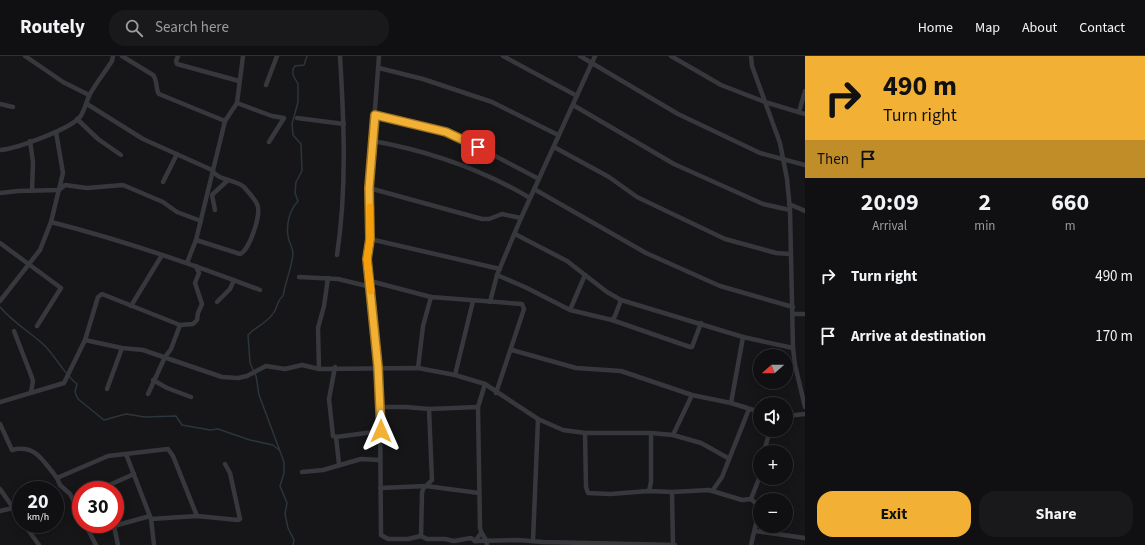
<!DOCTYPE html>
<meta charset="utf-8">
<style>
:root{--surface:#101012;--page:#19191b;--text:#f1f3f6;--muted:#9c9d9f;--line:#303032;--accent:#f2b134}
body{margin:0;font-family:"Source Sans 3",sans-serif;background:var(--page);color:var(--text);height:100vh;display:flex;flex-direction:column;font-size:15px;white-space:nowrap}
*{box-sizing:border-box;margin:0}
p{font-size:13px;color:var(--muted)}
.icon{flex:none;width:22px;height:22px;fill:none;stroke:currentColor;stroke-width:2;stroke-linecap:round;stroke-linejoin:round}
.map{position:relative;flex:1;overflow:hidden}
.drawer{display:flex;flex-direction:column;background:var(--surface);width:340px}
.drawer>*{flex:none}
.hud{background:#f2b134;color:#111;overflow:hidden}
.needle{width:26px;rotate:249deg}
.controls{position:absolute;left:753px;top:293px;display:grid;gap:8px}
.controls a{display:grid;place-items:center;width:40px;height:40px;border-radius:50%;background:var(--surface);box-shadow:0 2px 10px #0003,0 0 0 1px var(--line);font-size:20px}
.speed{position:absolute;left:12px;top:425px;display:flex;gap:8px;font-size:20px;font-weight:700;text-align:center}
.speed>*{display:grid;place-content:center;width:52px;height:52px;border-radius:50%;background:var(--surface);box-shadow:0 2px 10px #0003,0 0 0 1px var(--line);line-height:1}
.speed small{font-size:10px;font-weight:400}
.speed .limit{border:6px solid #d22;background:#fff;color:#111}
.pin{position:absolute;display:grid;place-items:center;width:34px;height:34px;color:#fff;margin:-17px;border-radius:8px;box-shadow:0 2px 6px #0006}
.me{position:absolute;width:44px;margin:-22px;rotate:0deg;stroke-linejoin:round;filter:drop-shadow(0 0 3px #0008)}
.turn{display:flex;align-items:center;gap:14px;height:84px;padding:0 12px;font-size:18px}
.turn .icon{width:52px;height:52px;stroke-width:2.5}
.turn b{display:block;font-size:28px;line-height:34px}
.then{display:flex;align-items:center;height:38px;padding:0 12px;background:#0003;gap:8px;font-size:15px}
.eta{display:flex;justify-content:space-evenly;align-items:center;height:68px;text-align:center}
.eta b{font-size:24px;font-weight:700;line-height:28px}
.primary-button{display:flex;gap:8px;margin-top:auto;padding:8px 12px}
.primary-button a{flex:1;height:46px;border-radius:16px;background:var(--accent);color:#111;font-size:16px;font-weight:700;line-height:46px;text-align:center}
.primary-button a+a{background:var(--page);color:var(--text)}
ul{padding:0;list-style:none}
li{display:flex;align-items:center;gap:12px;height:60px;padding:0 12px}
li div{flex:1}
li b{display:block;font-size:15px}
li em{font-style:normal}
header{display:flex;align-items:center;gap:24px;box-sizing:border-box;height:56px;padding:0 20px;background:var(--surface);border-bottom:1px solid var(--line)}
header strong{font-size:19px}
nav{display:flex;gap:22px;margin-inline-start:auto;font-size:14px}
.search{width:280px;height:36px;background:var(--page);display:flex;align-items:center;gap:10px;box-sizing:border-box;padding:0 14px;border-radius:16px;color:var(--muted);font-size:15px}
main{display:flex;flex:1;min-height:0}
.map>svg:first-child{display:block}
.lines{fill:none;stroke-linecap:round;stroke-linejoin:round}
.stream{stroke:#2c353c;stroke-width:1.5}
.minor{stroke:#37383d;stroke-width:4.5}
.route-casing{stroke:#9d7322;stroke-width:10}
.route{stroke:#f2b134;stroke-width:7}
.slow{stroke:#f59e0b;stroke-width:7}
</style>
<header>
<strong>Routely</strong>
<div class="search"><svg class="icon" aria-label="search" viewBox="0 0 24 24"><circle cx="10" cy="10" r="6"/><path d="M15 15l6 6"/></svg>Search here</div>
<nav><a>Home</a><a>Map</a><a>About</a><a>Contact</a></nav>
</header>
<main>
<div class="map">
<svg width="805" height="489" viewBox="0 0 805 489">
<rect width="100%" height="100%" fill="#161618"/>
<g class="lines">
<g class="stream">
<path d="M0,251C13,266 28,275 43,288C56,300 63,317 77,328L75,336L78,343L104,364L126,358L145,361L176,360L182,369L210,374L218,373L250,384L273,389L279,394"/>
<path d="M293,489L294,484L288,472L285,458L287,447L280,430L284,417V406L259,339L256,320L250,307L248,279C256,270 268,267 274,256C278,251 277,244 283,240C285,228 290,216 292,204C295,192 289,189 288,180C286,167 290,154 298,145L295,137L296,126L302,115L301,88L293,79L292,68L298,46V28L293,19V13L295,10L304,9L307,0"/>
</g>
<g class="minor">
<polyline points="25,0 63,26 89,39"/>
<path d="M122,0L153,19C158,25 155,32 159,38L225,65"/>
<polyline points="178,0 176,5 177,8 239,25"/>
<polyline points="379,0 369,132 370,183 367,203 378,311 380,351 381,479 388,483 408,483 421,480 427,483 445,483 454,485 471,482 475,485 481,477"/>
<polyline points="503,0 577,40"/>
<polyline points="580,0 678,58 760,97 805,109"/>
<polyline points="671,0 721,29 765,46 805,58"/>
<polyline points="751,0 752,10 780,87 787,123 790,154 793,292 795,309 805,351"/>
<polyline points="379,12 423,23 492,46 558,79"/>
<polyline points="266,29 277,0"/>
<polyline points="237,47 272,60 284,62 269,86"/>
<polyline points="0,48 13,51"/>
<path d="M87,48L143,83L212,114C218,125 235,123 244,131C248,136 255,143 257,148C262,158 249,195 240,198L196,184"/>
<polyline points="573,49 674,108 763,148 790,154"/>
<polyline points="799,56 805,35"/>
<polyline points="375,59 453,78 539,123"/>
<polyline points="297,62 344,68"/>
<polyline points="77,63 98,83 121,99"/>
<polyline points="30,85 33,106 32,135"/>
<path d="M373,85C429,95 481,113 530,142"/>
<polyline points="554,91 609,121 637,141 725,183 776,197 790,198"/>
<path d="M0,94C16,93 70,73 80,61C85,54 86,46 90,38C96,27 105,16 112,5L113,0"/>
<polyline points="163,126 177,98"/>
<polyline points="369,132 482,163 489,163 502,158 521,162"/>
<polyline points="534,133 646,197 720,230 793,251"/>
<polyline points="0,137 18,135 59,134 65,129 87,132 123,129 163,146 177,156 201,165"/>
<polyline points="789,148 805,155"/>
<polyline points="215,154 212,139 228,124"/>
<path d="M51,166C122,184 192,208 260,234"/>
<polyline points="515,178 567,205 607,236 621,244 743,281 793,292"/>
<polyline points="370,183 500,213"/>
<polyline points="0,187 61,232 37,270"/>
<path d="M337,199C347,133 344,66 340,0"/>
<polyline points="187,207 196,184 225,65 237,47 243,0"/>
<polyline points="497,219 527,232 570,254 612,264 690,291 692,291 701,267"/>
<polyline points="299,221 338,223 371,231"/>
<polyline points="370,225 431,241 522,248 524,253 496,337"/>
<polyline points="0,245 40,194 51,166 63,117 56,76"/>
<polyline points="217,246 230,233 234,224"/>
<polyline points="490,246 497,219 521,162 595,0"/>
<polyline points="131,250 162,199"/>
<polyline points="570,254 585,219"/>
<polyline points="793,258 805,258"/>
<polyline points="612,264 615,260 621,244"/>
<polyline points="180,269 193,268 197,264 198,257 202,248 195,227 199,217 196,210"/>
<polyline points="14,275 31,319 33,325 31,336"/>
<polyline points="85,284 122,292 143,294 222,321 238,322 247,320 266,310 285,313 302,309 319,313 418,312 455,319 485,328 538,363 563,374 585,377 651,377 673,379 701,387 728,402"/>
<polyline points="512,294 576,312 621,315 692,339 731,347 760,356"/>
<polyline points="335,311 329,343 333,380 336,381 381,375"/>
<polyline points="418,312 423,270 431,241"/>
<polyline points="319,313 318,272 324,250 328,222"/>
<polyline points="455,319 473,245"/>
<polyline points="153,324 167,332 191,341"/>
<path d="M485,328L478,351L480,472C481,479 487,482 487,489"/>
<polyline points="107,333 122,292"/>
<polyline points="0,346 64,327 85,284 98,241 102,238 180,269 171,293 165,301 148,338"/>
<polyline points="731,347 743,281"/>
<polyline points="380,351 406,351 429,353"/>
<polyline points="786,360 805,358"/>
<path d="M0,368L12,394C36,388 43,405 57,422"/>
<polyline points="585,377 586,431 588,437 610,438 649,435 672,436 709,434 742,444 751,443"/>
<polyline points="673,379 692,339"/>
<polyline points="336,381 339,408"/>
<polyline points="764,396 770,374"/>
<polyline points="126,398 151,463 154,489"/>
<polyline points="302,416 323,414 361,403 380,404"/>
<polyline points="380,432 426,430 479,437"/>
<polyline points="0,433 21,463"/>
<polyline points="98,434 134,418"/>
<polyline points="713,434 722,421 749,353"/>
<polyline points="649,435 651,426 651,377"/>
<polyline points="672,436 673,489"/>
<polyline points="74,445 81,442"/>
<polyline points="0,455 13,452"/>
<polyline points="81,459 70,438 60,429 57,422 108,400 168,393 173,400 197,460"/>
<polyline points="151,463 197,460 238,464 240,463 230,417 225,408"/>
<polyline points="24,468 39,489"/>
<polyline points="85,468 96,489"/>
<polyline points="755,475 805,482"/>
<polyline points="421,480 422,437 423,433 432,424 429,353 478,351"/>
<polyline points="475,485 518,484 543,486 675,489"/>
<polyline points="533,485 538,363"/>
<polyline points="118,489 114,470 150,460"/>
<polyline points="751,489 759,455 759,450 751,443 760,420"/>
</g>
</g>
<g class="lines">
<defs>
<polyline id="route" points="381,375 378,311 367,203 370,183 369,132 375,59 446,76 478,91"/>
</defs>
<use href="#route" class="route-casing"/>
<use href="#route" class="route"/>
<polyline class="slow" points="370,151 370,183 367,203 371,235"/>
</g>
</svg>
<div class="controls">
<a><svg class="needle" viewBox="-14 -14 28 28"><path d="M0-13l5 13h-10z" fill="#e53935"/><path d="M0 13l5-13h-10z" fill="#9c9d9f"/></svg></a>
<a><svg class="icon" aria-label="sound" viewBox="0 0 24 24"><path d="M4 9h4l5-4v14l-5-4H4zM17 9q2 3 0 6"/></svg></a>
<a>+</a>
<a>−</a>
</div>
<div class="speed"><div>20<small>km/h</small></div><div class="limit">30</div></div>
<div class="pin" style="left:478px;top:91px;background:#d93025"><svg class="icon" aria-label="arrive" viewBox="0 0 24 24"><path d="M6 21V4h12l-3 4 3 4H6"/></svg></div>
<svg class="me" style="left:381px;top:375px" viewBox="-20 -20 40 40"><path d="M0-17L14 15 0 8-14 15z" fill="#f2b134" stroke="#fff" stroke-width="4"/></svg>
</div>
<section class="drawer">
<div class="hud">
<div class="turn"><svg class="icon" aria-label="right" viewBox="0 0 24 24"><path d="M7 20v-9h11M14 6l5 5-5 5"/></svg><div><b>490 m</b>Turn right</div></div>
<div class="then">Then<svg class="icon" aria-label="arrive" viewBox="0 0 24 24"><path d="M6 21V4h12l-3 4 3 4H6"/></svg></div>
</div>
<div class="eta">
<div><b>20:09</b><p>Arrival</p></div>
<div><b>2</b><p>min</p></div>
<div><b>660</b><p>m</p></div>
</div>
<ul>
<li><svg class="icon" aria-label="right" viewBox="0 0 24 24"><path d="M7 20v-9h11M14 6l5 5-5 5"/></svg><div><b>Turn right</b></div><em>490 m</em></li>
<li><svg class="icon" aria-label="arrive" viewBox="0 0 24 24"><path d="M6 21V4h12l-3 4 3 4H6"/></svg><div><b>Arrive at destination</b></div><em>170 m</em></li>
</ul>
<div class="primary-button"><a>Exit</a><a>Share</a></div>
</section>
</main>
